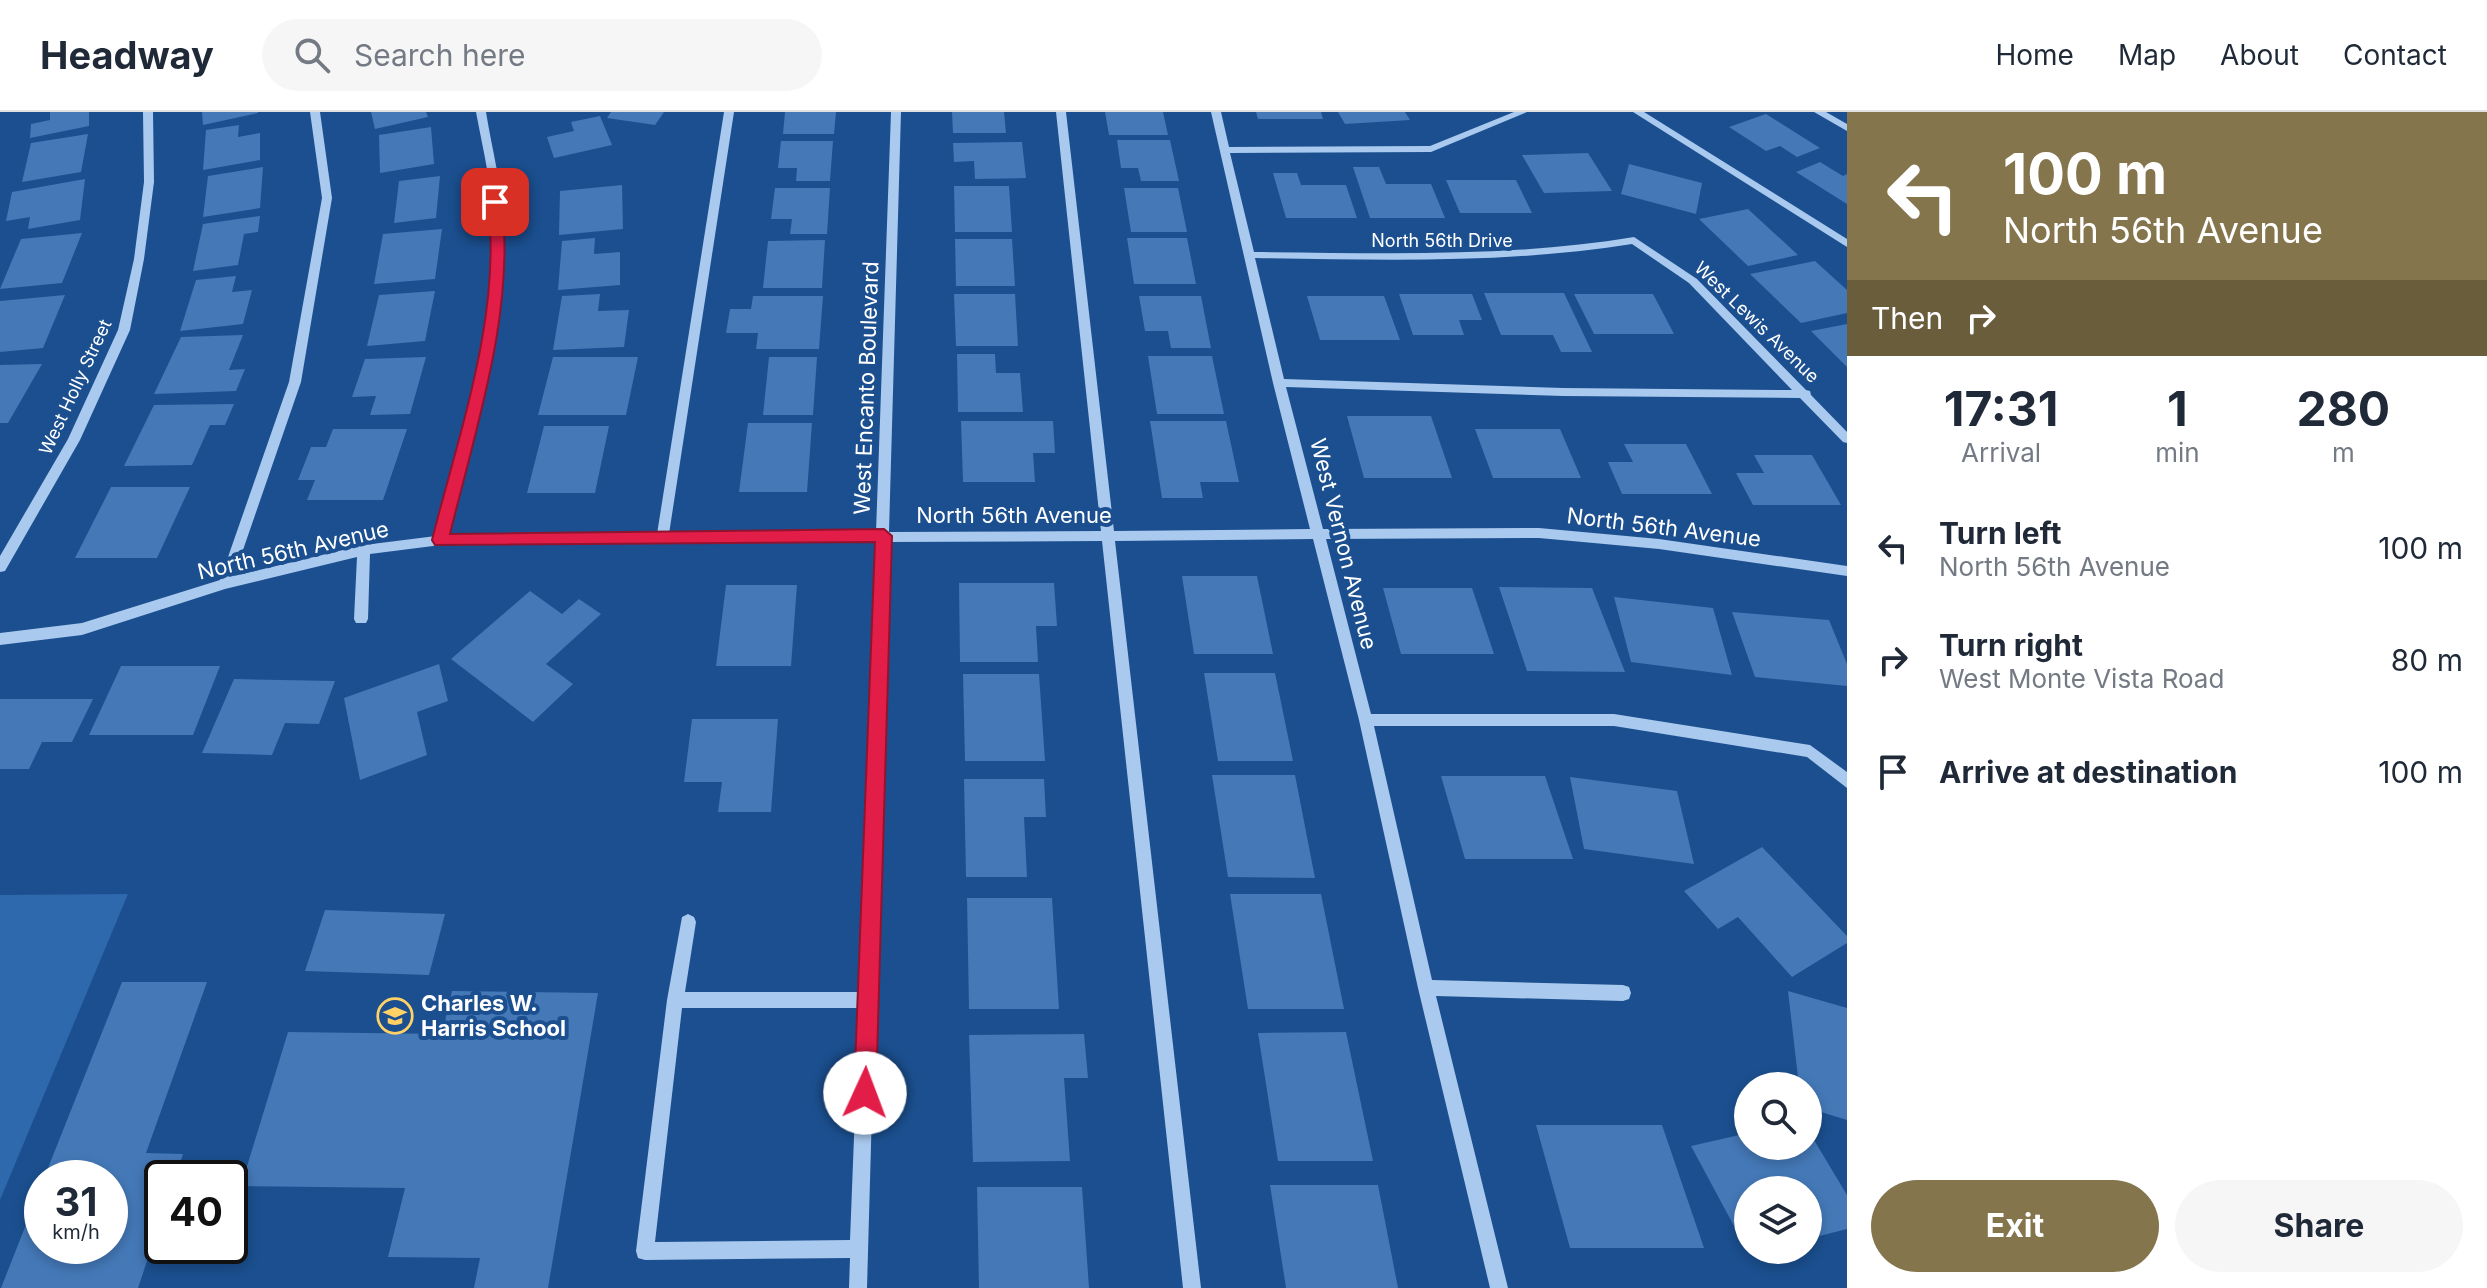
<!DOCTYPE html>
<style>
:root{--surface:#fff;--page:#f6f6f7;--text:#1f2937;--muted:#747a83;--line:#e0e1e3;--accent:#84754c}
body{margin:0;font-family:Inter,sans-serif;background:var(--page);color:var(--text);height:100vh;display:flex;flex-direction:column;font-size:30px;white-space:nowrap}
*{box-sizing:border-box;margin:0}
p{font-size:26px;color:var(--muted)}
.icon{flex:none;width:44px;height:44px;fill:none;stroke:currentColor;stroke-width:2;stroke-linecap:round;stroke-linejoin:round}
.map{position:relative;flex:1;overflow:hidden}
.side{display:flex;flex-direction:column;background:var(--surface);width:640px}
.side>*{flex:none}
.guide{background:#84754c;color:#fff;overflow:hidden}
.tools{position:absolute;left:1734px;top:960px;display:grid;gap:16px}
.tools a{display:grid;place-items:center;width:88px;height:88px;border-radius:50%;background:var(--surface);box-shadow:0 4px 12px #0003;font-size:40px}
.speed{position:absolute;left:24px;top:1048px;display:flex;gap:16px;font-size:40px;font-weight:700;text-align:center}
.speed>*{display:grid;place-content:center;width:104px;height:104px;border-radius:50%;background:var(--surface);box-shadow:0 4px 12px #0003;line-height:1}
.speed small{font-size:20px;font-weight:400}
.speed .limit{border:4px solid #111;border-radius:12px;background:#fff;color:#111}
.pin{position:absolute;display:grid;place-items:center;width:68px;height:68px;color:#fff;margin:-34px;border-radius:16px;box-shadow:0 4px 12px #0006}
.me{position:absolute;width:88px;margin:-44px;rotate:2deg;stroke-linejoin:round;filter:drop-shadow(0 0 6px #0008)}
.turn{display:flex;align-items:center;gap:28px;height:168px;padding:0 24px;font-size:36px}
.turn .icon{width:104px;height:104px;stroke-width:2.5}
.turn b{display:block;font-size:56px;line-height:68px}
.then{display:flex;align-items:center;height:76px;padding:0 24px;background:#0003;gap:16px;font-size:30px}
.eta{display:flex;justify-content:space-evenly;align-items:center;height:136px;text-align:center}
.eta b{font-size:48px;font-weight:700;line-height:56px}
.button{display:flex;gap:16px;margin-top:auto;padding:16px 24px}
.button a{flex:1;height:92px;border-radius:48px;background:var(--accent);color:#fff;font-size:32px;font-weight:700;line-height:92px;text-align:center}
.button a+a{background:var(--page);color:var(--text)}
ul{padding:0;list-style:none}
li{display:flex;align-items:center;gap:24px;height:112px;padding:0 24px}
li div{flex:1}
li b{display:block;font-size:30px}
li em{font-style:normal}
header{display:flex;align-items:center;gap:48px;box-sizing:border-box;height:112px;padding:0 40px;background:var(--surface);border-bottom:2px solid var(--line)}
header strong{font-size:38px}
nav{display:flex;gap:44px;margin-inline-start:auto;font-size:28px}
.search{width:560px;height:72px;background:var(--page);display:flex;align-items:center;gap:20px;box-sizing:border-box;padding:0 28px;border-radius:44px;color:var(--muted);font-size:30px}
main{display:flex;flex:1;min-height:0}
.map>svg:first-child{display:block}
.green{fill:#2e69ad}
.building{fill:#4478b7}
.lines{fill:none;stroke-linecap:round;stroke-linejoin:round}
.minor{fill:#a9c9ee;fill-rule:evenodd}
.route{fill:#e11d48;stroke:#92132f;stroke-width:2}
.labels{text-anchor:middle;dominant-baseline:central;stroke-width:8;stroke-linejoin:round;paint-order:stroke}
.far-street-label{font-size:18px;fill:#fff;stroke:#1b4f8f}
.street-label{font-size:22px;fill:#fff;stroke:#1b4f8f}
.poi-label{font-size:22px;font-weight:bold;fill:#fff;stroke:#1b4f8f;text-anchor:start}
</style>
<header>
<strong>Headway</strong>
<div class="search"><svg class="icon" aria-label="search" viewBox="0 0 24 24"><circle cx="10" cy="10" r="6"/><path d="M15 15l6 6"/></svg>Search here</div>
<nav><a>Home</a><a>Map</a><a>About</a><a>Contact</a></nav>
</header>
<main>
<div class="map">
<svg width="1847" height="1176" viewBox="0 0 1847 1176">
<rect width="100%" height="100%" fill="#1b4f8f"/>
<polygon class="green" points="128,782 0,1088 0,783"/>
<g class="building">
<polygon points="50,0 89,0 89,14 30,26 31,12 50,8"/>
<polygon points="202,0 258,0 258,1 203,13"/>
<polygon points="371,0 426,0 428,5 375,17"/>
<polygon points="611,0 664,0 655,13 607,6"/>
<polygon points="785,0 836,0 834,22 783,22"/>
<polygon points="952,0 1004,0 1006,21 953,21"/>
<polygon points="1105,0 1163,0 1168,23 1109,23"/>
<polygon points="1256,0 1321,0 1323,7 1258,7"/>
<polygon points="1338,0 1405,0 1410,8 1345,12"/>
<polygon points="1766,2 1820,36 1797,45 1780,34 1766,39 1729,15"/>
<polygon points="600,4 612,33 554,46 547,25 574,19 571,10"/>
<polygon points="239,13 238,25 260,21 260,48 203,58 206,18"/>
<polygon points="431,15 434,52 380,61 379,23"/>
<polygon points="88,22 81,60 22,70 31,31"/>
<polygon points="1117,28 1170,28 1179,69 1141,69 1138,56 1121,56"/>
<polygon points="781,29 833,29 830,69 796,69 797,56 778,56"/>
<polygon points="1022,30 1026,66 975,67 974,49 954,50 953,31"/>
<polygon points="1588,41 1612,79 1544,81 1522,43"/>
<polygon points="1820,50 1843,64 1847,62 1847,92 1796,60"/>
<polygon points="1629,52 1702,71 1696,102 1621,82"/>
<polygon points="263,55 260,96 203,105 208,64"/>
<polygon points="1353,55 1379,55 1386,72 1431,72 1445,106 1370,106"/>
<polygon points="1273,61 1297,61 1301,73 1346,73 1357,106 1286,106"/>
<polygon points="440,64 436,106 394,111 399,69"/>
<polygon points="85,67 80,108 28,117 30,105 6,109 12,80"/>
<polygon points="1446,68 1516,68 1532,101 1460,101"/>
<polygon points="622,73 623,117 559,123 560,79"/>
<polygon points="954,74 1009,74 1012,120 955,120"/>
<polygon points="775,76 830,76 827,122 790,122 792,107 771,107"/>
<polygon points="1124,76 1178,76 1187,120 1131,120"/>
<polygon points="1748,97 1798,143 1748,154 1699,107"/>
<polygon points="260,104 258,120 244,122 238,153 193,159 203,112"/>
<polygon points="442,117 435,167 374,172 383,122"/>
<polygon points="82,121 62,171 0,177 21,127"/>
<polygon points="595,126 594,142 620,140 620,173 558,178 562,129"/>
<polygon points="1127,126 1187,126 1196,172 1134,172"/>
<polygon points="955,127 1012,127 1015,174 956,174"/>
<polygon points="825,128 822,176 763,176 768,129"/>
<polygon points="1815,149 1847,178 1847,201 1801,211 1750,162"/>
<polygon points="236,164 232,180 252,178 243,212 180,219 196,168"/>
<polygon points="435,179 425,229 367,234 379,183"/>
<polygon points="1484,181 1564,181 1592,240 1561,240 1553,223 1501,223"/>
<polygon points="600,182 598,199 629,198 624,235 553,238 562,184"/>
<polygon points="954,182 1015,182 1018,234 956,234"/>
<polygon points="1399,182 1472,182 1482,208 1459,208 1464,223 1413,223"/>
<polygon points="1574,182 1653,182 1674,222 1594,222"/>
<polygon points="65,183 43,236 0,240 0,189"/>
<polygon points="753,184 823,184 819,237 756,237 758,221 726,221 730,197 751,197"/>
<polygon points="1139,184 1201,184 1211,236 1171,236 1168,219 1145,219"/>
<polygon points="1307,184 1384,184 1400,228 1320,228"/>
<polygon points="1847,212 1847,255 1811,219"/>
<polygon points="243,223 229,258 245,257 236,279 154,282 181,225"/>
<polygon points="957,242 995,242 996,261 1020,261 1023,300 958,300"/>
<polygon points="1148,244 1212,244 1224,302 1157,302"/>
<polygon points="426,245 410,302 370,303 376,284 352,285 365,247"/>
<polygon points="553,245 638,245 626,303 538,303"/>
<polygon points="769,245 817,245 813,303 763,303"/>
<polygon points="42,252 8,311 0,311 0,253"/>
<polygon points="234,292 225,313 210,313 192,353 124,354 154,293"/>
<polygon points="1347,304 1431,304 1452,366 1364,366"/>
<polygon points="961,309 1053,309 1055,341 1033,341 1035,370 963,370"/>
<polygon points="1150,309 1226,309 1239,370 1200,370 1203,386 1162,386"/>
<polygon points="748,311 812,311 807,380 739,380"/>
<polygon points="544,314 609,314 595,381 527,381"/>
<polygon points="333,317 407,317 383,388 307,388 315,368 298,368 311,335 326,335"/>
<polygon points="1475,317 1560,317 1581,366 1493,366"/>
<polygon points="1624,332 1686,332 1712,382 1622,382 1608,350 1633,350"/>
<polygon points="1754,343 1812,343 1841,393 1753,393 1736,361 1764,361"/>
<polygon points="111,375 190,375 157,446 75,446"/>
<polygon points="1182,464 1257,464 1273,542 1194,542"/>
<polygon points="959,471 1054,471 1057,514 1036,514 1038,550 960,550"/>
<polygon points="726,473 797,473 791,554 716,554"/>
<polygon points="1499,475 1592,476 1625,560 1527,559"/>
<polygon points="1383,476 1472,476 1494,542 1401,542"/>
<polygon points="530,479 562,502 579,487 601,502 546,552 573,572 533,610 451,547"/>
<polygon points="1614,485 1713,496 1732,563 1631,550"/>
<polygon points="1732,500 1829,508 1847,552 1847,574 1755,565"/>
<polygon points="439,552 448,589 417,600 427,643 360,668 344,586"/>
<polygon points="121,554 220,554 193,623 89,623"/>
<polygon points="1204,561 1275,561 1293,649 1218,649"/>
<polygon points="963,562 1039,562 1045,649 965,649"/>
<polygon points="234,567 335,569 319,612 285,611 272,643 202,641"/>
<polygon points="0,587 93,587 72,630 42,630 29,657 0,657"/>
<polygon points="692,607 778,607 771,700 718,700 722,670 684,670"/>
<polygon points="1212,663 1295,663 1315,766 1228,765"/>
<polygon points="1441,664 1545,664 1573,747 1465,747"/>
<polygon points="1570,665 1677,679 1694,752 1584,737"/>
<polygon points="964,667 1044,667 1046,705 1024,705 1027,765 966,765"/>
<polygon points="1762,735 1847,824 1847,831 1792,865 1738,805 1718,817 1684,779"/>
<polygon points="1230,782 1321,782 1344,897 1248,897"/>
<polygon points="967,786 1052,786 1059,897 969,897"/>
<polygon points="325,798 445,802 429,863 305,859"/>
<polygon points="122,870 207,870 146,1041 183,1042 175,1066 162,1066 162,1104 138,1176 1,1176 42,1072 42,1134 110,1134 110,1066 44,1066"/>
<polygon points="452,879 598,881 548,1176 474,1176 480,1146 388,1145 405,1076 241,1074 288,920 442,922"/>
<polygon points="1788,879 1847,896 1847,1008 1808,996 1808,974 1799,974"/>
<polygon points="1346,920 1373,1049 1278,1049 1258,921"/>
<polygon points="1084,922 1088,966 1064,966 1070,1049 973,1050 969,923"/>
<polygon points="1536,1013 1662,1013 1704,1136 1570,1136"/>
<polygon points="1808,1018 1847,1083 1847,1117 1808,1127 1808,1078 1748,1078 1748,1138 1760,1139 1749,1142 1691,1034 1748,1021 1748,1034 1808,1034"/>
<polygon points="1270,1073 1378,1073 1398,1176 1286,1176"/>
<polygon points="977,1075 1082,1075 1089,1176 979,1176"/>
</g>
<g class="lines">
<g class="minor">
<polygon points="143,0 153,0 154,70 144,147 130,218 80,328 5,459 0,460 0,444 68,327 118,218 134,147 144,70"/>
<path d="M310,0H320L332,86L301,270L234,464L364,433L436,424C463,323 493,221 493,116C493,77 483,38 476,0H486C492,38 503,77 503,115C504,220 475,323 449,423L657,422L724,0H734L669,422L876,420L891,0H901L889,420L1101,419L1056,0H1066L1114,419L1310,417L1273,271L1211,0H1221L1229,35L1430,34L1514,0H1527L1431,40L1230,41L1254,140C1381,141 1508,146 1634,125L1697,167L1806,278L1810,279L1811,283L1847,320V331L1843,330L1800,286L1563,284L1286,275L1323,417L1539,416L1659,427L1847,454V464L1659,437L1539,426L1326,427L1371,602H1614L1810,633L1847,660V676L1807,645L1614,614H1374L1432,868L1623,873L1629,875L1631,881L1629,887L1623,889L1436,884L1508,1176H1490L1418,876L1359,608L1313,427L1115,429L1201,1176H1183L1102,429L888,430L867,1176H849L850,1146L645,1148L638,1146L636,1139L667,888L682,805L688,802L694,805L696,810L685,880H859L876,430L441,433L370,442L368,507L366,511H356L354,507L357,445L225,477L82,523L0,533V521L82,511L220,468L289,270L322,86ZM1632,132L1689,171L1792,278L1563,276L1284,267L1255,146C1382,148 1507,152 1632,132ZM682,896H859L850,1128L655,1130Z"/>
<polygon points="1633,0 1644,0 1847,127 1847,135"/>
<polygon points="1814,0 1826,0 1847,12 1847,19"/>
</g>
</g>
<path class="route" d="M495,86L502,90C515,201 476,315 450,422L884,417L892,424L876,981L873,989L865,992L857,989L854,981L875,430L435,433L432,428C459,320 502,203 488,90Z"/>
<defs>
<symbol id="school-ring" viewBox="-11 -11 22 22"><circle r="9.5" fill="#1b4f8f" stroke="#ffd166" stroke-width="1.5"/><path d="M0-5L7-2L0 1L-7-2ZM-4 1L0 2.5L4 1V4Q0 6-4 4Z" fill="#ffd166"/></symbol>
</defs>
<g fill-rule="evenodd">
<use href="#school-ring" x="375" y="884" width="40" height="40"/>
</g>
<g class="labels">
<g class="far-street-label">
<text x="1442" y="128">North 56th Drive</text>
<text transform="translate(1757 210) rotate(44)">West Lewis Avenue</text>
<text transform="translate(75 275) rotate(-65)">West Holly Street</text>
</g>
<g class="street-label">
<text transform="translate(866 276) rotate(-88)">West Encanto Boulevard</text>
<text x="1014" y="403">North 56th Avenue</text>
<text transform="translate(1664 415) rotate(7)">North 56th Avenue</text>
<text transform="translate(1344 432) rotate(76)">West Vernon Avenue</text>
<text transform="translate(293 438) rotate(-13)">North 56th Avenue</text>
</g>
<g class="poi-label">
<text x="421" y="891">Charles W.<tspan x="421" dy="25">Harris School</tspan></text>
</g>
</g>
</svg>
<div class="tools">
<a><svg class="icon" aria-label="search" viewBox="0 0 24 24"><circle cx="10" cy="10" r="6"/><path d="M15 15l6 6"/></svg></a>
<a><svg class="icon" aria-label="layers" viewBox="0 0 24 24"><path d="M12 4l9 5-9 5-9-5zM3 14l9 5 9-5"/></svg></a>
</div>
<div class="speed"><div>31<small>km/h</small></div><div class="limit">40</div></div>
<div class="pin" style="left:495px;top:90px;background:#d93025"><svg class="icon" aria-label="arrive" viewBox="0 0 24 24"><path d="M6 21V4h12l-3 4 3 4H6"/></svg></div>
<svg class="me" style="left:865px;top:981px" viewBox="-20 -20 40 40"><circle r="19" fill="#fff"/><path d="M0-13L10 11 0 6-10 11z" fill="#e11d48"/></svg>
</div>
<section class="side">
<div class="guide">
<div class="turn"><svg class="icon" aria-label="left" viewBox="0 0 24 24"><path d="M17 20v-9H6M10 6l-5 5 5 5"/></svg><div><b>100 m</b>North 56th Avenue</div></div>
<div class="then">Then<svg class="icon" aria-label="right" viewBox="0 0 24 24"><path d="M7 20v-9h11M14 6l5 5-5 5"/></svg></div>
</div>
<div class="eta">
<div><b>17:31</b><p>Arrival</p></div>
<div><b>1</b><p>min</p></div>
<div><b>280</b><p>m</p></div>
</div>
<ul>
<li><svg class="icon" aria-label="left" viewBox="0 0 24 24"><path d="M17 20v-9H6M10 6l-5 5 5 5"/></svg><div><b>Turn left</b><p>North 56th Avenue</p></div><em>100 m</em></li>
<li><svg class="icon" aria-label="right" viewBox="0 0 24 24"><path d="M7 20v-9h11M14 6l5 5-5 5"/></svg><div><b>Turn right</b><p>West Monte Vista Road</p></div><em>80 m</em></li>
<li><svg class="icon" aria-label="arrive" viewBox="0 0 24 24"><path d="M6 21V4h12l-3 4 3 4H6"/></svg><div><b>Arrive at destination</b></div><em>100 m</em></li>
</ul>
<div class="button"><a>Exit</a><a>Share</a></div>
</section>
</main>
